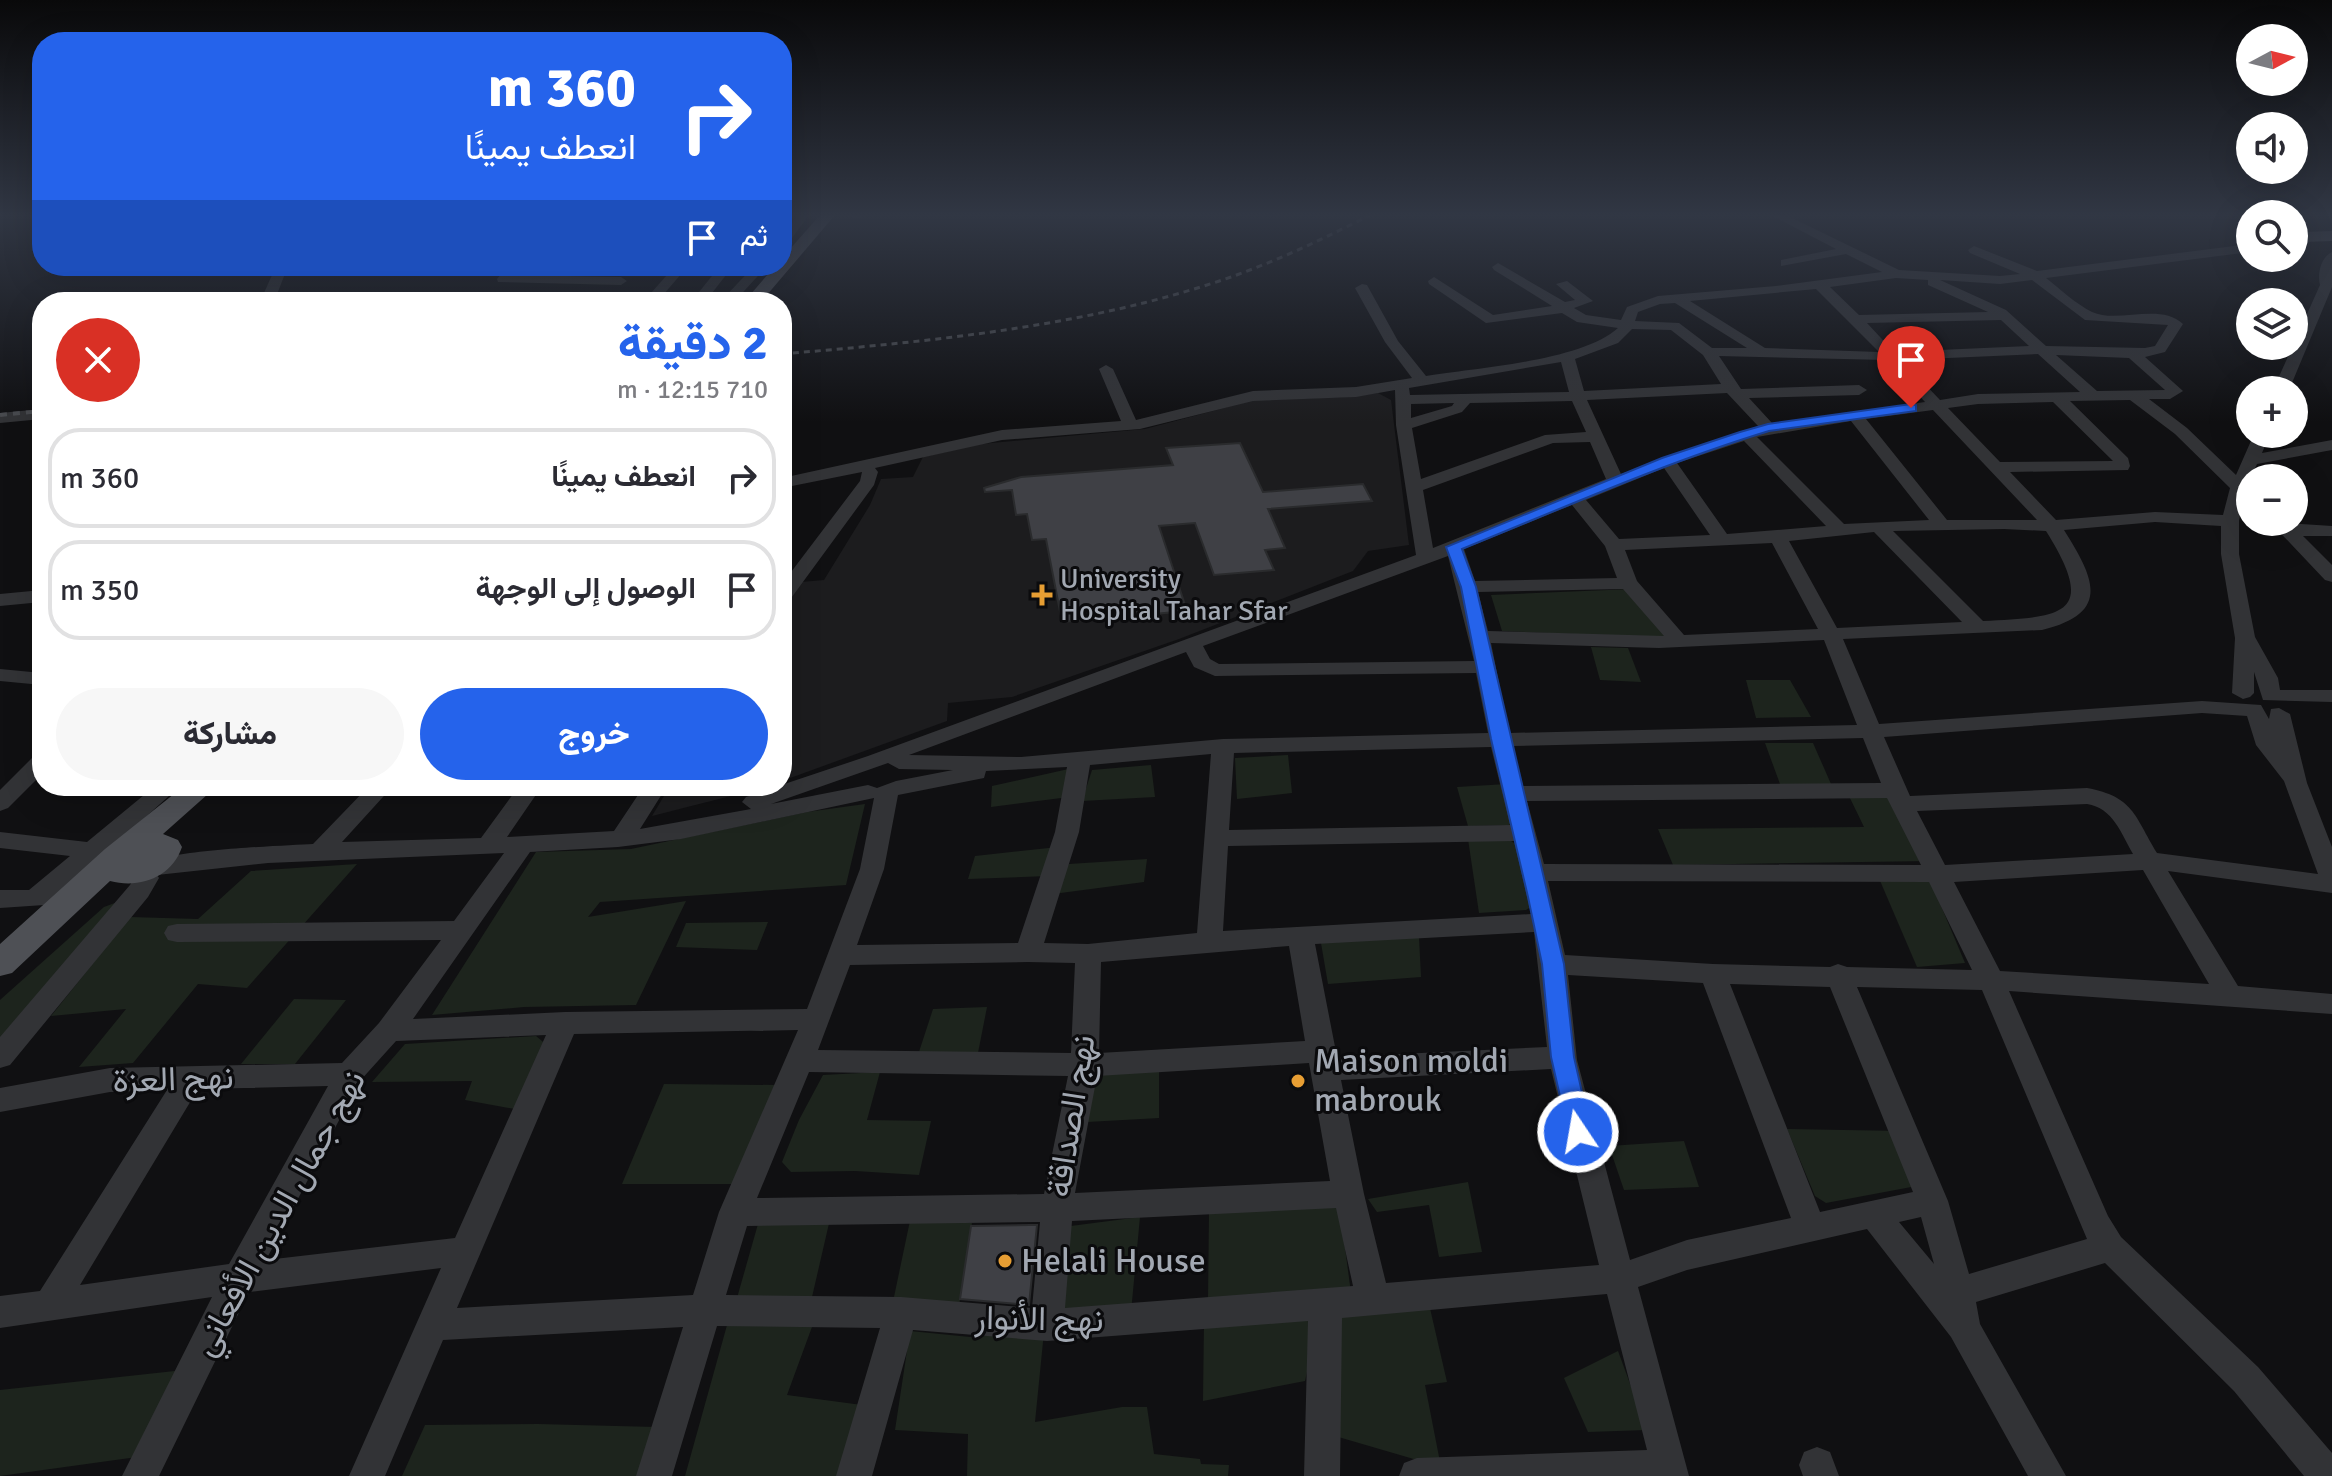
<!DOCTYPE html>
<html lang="ar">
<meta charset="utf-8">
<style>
:root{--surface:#fff;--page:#f7f7f7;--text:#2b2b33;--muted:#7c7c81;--line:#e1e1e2;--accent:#2563eb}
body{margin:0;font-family:Signika,Vazirmatn,sans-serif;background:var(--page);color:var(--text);direction:rtl;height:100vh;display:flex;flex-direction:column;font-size:30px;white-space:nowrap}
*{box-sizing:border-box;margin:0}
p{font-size:26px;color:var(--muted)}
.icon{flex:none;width:44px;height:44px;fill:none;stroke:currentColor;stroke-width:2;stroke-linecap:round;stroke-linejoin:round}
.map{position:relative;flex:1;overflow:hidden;direction:ltr}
.sheet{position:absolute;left:32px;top:292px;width:760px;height:504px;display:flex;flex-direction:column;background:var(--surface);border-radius:32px;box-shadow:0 8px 32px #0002;direction:rtl}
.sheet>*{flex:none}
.top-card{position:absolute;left:32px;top:32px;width:760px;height:244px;border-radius:32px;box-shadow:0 8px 32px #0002;direction:rtl;background:#2563eb;color:#fff;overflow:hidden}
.needle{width:52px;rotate:83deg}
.controls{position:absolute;left:2236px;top:24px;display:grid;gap:16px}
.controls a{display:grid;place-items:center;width:72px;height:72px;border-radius:50%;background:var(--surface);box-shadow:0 8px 32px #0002;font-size:40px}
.pin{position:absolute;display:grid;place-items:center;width:68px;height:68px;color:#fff;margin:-82px -34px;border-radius:50% 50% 50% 0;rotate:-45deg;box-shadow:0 0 8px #0007}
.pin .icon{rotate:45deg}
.me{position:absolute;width:88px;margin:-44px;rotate:348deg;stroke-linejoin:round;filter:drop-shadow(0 0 6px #0008)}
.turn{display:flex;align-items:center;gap:28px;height:168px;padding:0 24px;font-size:36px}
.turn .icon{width:104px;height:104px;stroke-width:2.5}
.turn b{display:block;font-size:56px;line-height:68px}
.then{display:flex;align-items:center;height:76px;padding:0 24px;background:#0003;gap:16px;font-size:30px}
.round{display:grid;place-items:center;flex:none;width:84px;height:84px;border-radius:42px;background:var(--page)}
.summary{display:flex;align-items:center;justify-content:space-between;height:136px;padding:0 24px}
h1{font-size:48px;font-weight:800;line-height:60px;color:var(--accent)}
.action{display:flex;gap:16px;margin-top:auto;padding:16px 24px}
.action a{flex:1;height:92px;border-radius:48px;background:var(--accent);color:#fff;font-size:32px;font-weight:800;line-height:92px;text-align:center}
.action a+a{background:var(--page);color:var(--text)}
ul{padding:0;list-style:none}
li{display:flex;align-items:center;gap:24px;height:100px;margin:0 16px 12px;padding:0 8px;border:4px solid var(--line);border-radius:32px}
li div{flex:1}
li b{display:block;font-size:30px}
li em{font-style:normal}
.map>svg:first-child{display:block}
.built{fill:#1c1c1e}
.green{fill:#1d241d}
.building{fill:#3f4045;stroke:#2a2b2d;stroke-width:2}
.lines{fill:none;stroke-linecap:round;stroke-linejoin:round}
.minor{fill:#323336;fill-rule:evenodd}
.major{fill:#4e5055;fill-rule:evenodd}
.rail-far1{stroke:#494b4f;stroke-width:3;stroke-dasharray:6 5;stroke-linecap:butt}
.rail{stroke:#494b4f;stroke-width:4;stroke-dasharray:7 6;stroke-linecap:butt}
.route{fill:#2563eb;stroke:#184099;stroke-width:2}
.poi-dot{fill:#e79e33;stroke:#0b0b0d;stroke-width:3}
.labels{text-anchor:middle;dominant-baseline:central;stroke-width:6;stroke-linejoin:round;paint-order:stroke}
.poi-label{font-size:28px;fill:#a2a8b2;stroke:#0b0b0d;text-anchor:start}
.near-poi-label{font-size:34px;fill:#a2a8b2;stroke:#0b0b0d;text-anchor:start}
.near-street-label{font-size:34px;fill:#a2a8b2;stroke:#0b0b0d}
</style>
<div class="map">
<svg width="2332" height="1476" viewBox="0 0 2332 1476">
<rect width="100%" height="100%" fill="#101012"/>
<g class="built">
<polygon points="1378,393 1391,400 1409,545 1368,551 1353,571 1179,639 1012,697 948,703 947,721 782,781 782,607 801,582 824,580 870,505 881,479 913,477 923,457 981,444 1145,429 1254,400 1350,397"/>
<polygon points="670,786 770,786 652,816"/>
</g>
<g class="green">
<polygon points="1632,589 1673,638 1502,631 1491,595"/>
<polygon points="1591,647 1628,648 1641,682 1600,680"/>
<polygon points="1746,680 1790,680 1811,717 1756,718"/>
<polygon points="1765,743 1813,743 1831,784 1780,784"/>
<polygon points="1288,755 1292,793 1237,799 1235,758"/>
<polygon points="1151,765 1155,797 1082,801 1092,770"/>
<polygon points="1073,768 1069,797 991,807 992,786"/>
<polygon points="1507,784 1516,819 1509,825 1468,826 1457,787"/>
<polygon points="1848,794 1889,794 1930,861 1673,865 1658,829 1864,827"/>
<polygon points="865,804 846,885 600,902 588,917 686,901 636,1005 524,1007 432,1015 536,852 631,849 807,812"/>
<polygon points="1468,839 1510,840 1518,846 1534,905 1526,910 1479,913"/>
<polygon points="1058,847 1048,876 968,879 975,856"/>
<polygon points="1147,859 1144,882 1053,894 1069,864"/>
<polygon points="357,864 247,988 198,984 133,1063 79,1067 126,1009 51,1016 130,917 198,919 251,871"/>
<polygon points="1928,875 1965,963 1917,967 1878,876"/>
<polygon points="120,901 0,1040 0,1000 104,907"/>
<polygon points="768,922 757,950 676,947 686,923"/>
<polygon points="1419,937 1421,977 1328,984 1321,943"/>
<polygon points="294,999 346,1000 295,1064 241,1064"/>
<polygon points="987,1007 978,1053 918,1055 933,1009"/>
<polygon points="536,1036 548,1046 520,1110 465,1100 472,1081 372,1082 405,1044"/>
<polygon points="1159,1070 1159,1118 1087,1122 1091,1076"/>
<polygon points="880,1072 867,1120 931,1121 919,1175 855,1171 791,1172 782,1162 799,1120 823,1075"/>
<polygon points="664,1084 778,1085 740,1184 622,1184"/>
<polygon points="1787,1129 1902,1131 1922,1185 1826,1203 1815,1196"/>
<polygon points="1684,1141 1699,1187 1624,1190 1609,1146"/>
<polygon points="1468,1182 1482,1252 1439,1257 1429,1205 1377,1212 1368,1199"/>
<polygon points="1339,1203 1351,1293 1208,1303 1209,1213"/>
<polygon points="911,1216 972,1223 958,1312 894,1297"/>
<polygon points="1140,1217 1131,1312 1076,1312 1060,1308 1063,1227"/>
<polygon points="830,1219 812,1297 737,1298 758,1224"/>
<polygon points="1429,1304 1447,1382 1425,1385 1441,1467 1335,1436 1337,1314"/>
<polygon points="1313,1312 1312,1350 1305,1381 1203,1401 1204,1323"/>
<polygon points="816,1316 787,1395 862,1405 840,1476 685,1476 729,1318"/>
<polygon points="910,1331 970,1337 1044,1332 1035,1422 1122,1407 1147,1407 1154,1454 1200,1459 1201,1464 1229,1465 1228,1476 967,1476 968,1434 895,1430"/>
<polygon points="1618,1351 1647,1430 1588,1432 1564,1378"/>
<polygon points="184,1370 137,1457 0,1476 0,1390"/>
<polygon points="538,1424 656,1427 638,1476 402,1476 425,1425"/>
</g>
<g class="building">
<polygon points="1240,443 1263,492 1363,484 1372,501 1268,509 1285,548 1265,550 1274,570 1214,575 1195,523 1159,526 1187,611 1062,622 1046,539 1032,540 1027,514 1016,515 1012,490 985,492 984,488 1021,477 1173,465 1166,448"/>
<polygon points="1030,1225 1037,1225 1029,1305 960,1299 971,1226"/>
</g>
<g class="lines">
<g class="minor">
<polygon points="798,215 809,215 786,246 782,247 782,235"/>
<polygon points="834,215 864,215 859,218"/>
<path d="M1771,215H1786L1899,270L2000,276L2020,274L1970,253L1968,250L1974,246L2037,271L2250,244V252L2046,278C2060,289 2076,304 2092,312C2118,324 2160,302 2183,324L2165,352L2145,357L2183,391L2170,399H2149L2187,428L2236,475L2254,434H2270L2262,453L2332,440V450L2257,464L2247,486L2250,503L2243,501L2239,521V554L2255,637L2278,678L2280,690H2332V702L2263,700L2254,672V693L2250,697L2243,699L2232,693L2235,638L2221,554V526L2155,522L2064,530C2095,579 2111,613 2042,630L1843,639L1879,724L2202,701L2261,705L2269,719L2271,709L2279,708L2290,714L2307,783L2332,847V893L2168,871L2238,986L2332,994V1014L2009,991L2108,1216L2121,1237L2258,1367L2332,1453V1476H2304L2234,1391L2105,1263L1976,1302L1980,1324L2066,1476H2028L1951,1337L1867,1229L1687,1270L1638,1287L1689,1476H1399L1404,1463L1417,1458L1647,1450L1607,1294L1342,1318L1340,1476H1304L1308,1321L1047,1341L913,1330L872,1476H836L880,1328L717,1326L672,1476H636L683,1327L443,1340L385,1476H349L441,1268L249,1292L159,1476H122L212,1297L0,1328V1296L40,1291L167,1090L110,1092L0,1112V1088L110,1068L342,1063L379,1023L441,940L177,942L168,940L164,933L168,926L177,924L454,921L504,853L268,863L157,875L159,878L148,897L10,1065L0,1068V1037L130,885L133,880L128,872C141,850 281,846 313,844L369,786H393L342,842L481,838L519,786H542L507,837L614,831L644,786H667L640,829L751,809L742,802L746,797L868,756L1416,555L1396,425L1395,390L1356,397L1253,401L1140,429L1002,440L875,468L878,472L874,485L789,601L782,603V584L860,481L862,472L782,488V478L1002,430L1121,421L1099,369L1106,365L1113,369L1136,420L1253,391L1356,387L1412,378L1385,342L1355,288L1362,284L1367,285L1398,341L1426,376C1475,368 1582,361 1618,328L1577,322L1562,313L1486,323L1429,284L1428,281L1434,277L1493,315L1552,306L1494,270L1492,267L1498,263L1565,302L1575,300L1556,284L1567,281L1593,301L1574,308L1586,315L1621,320L1627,307L1658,296L1776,286L1882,272L1846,254L1781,266V260L1836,249ZM1896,278L1928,280V285L1988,312L1859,315L1830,287ZM1940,280L2000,284L2032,280L2085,320L2168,325L2155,346L2145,348L2046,346L2006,310ZM1816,289L1879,352L1765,348L1690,301ZM1675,303L1747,348H1712L1679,323L1635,321L1638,312L1660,304ZM2001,320L2029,346L1894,352L1867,323ZM1632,329L1671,330L1703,355L1721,384L1584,391L1575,359L1618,343ZM2038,354L2080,392L1978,394L1940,400L1902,360ZM2056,355L2129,358L2165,390L2097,391ZM1719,356L1887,360L1925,402L1772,423L1749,398L1859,395L1867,390L1859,385L1741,389ZM1561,362L1569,392L1410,395L1409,388ZM1727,393L1758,426L1621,474L1587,400ZM2130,400L2175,434L2230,488L2223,515L2155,512L2056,520L2010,472L2128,470L2130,466L2128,458L2070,401ZM1572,401L1586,432L1545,435L1421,479L1412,428L1462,412L1470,403ZM2053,402L2113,461L2000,462L1948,408L1978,404ZM1454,403L1452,406L1411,418V404ZM1933,410L2037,520H1947L1866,419ZM1851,421L1929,520L1844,524L1757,437ZM1744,441L1826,526L1727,534L1677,463ZM1590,442L1606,479L1433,548L1423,490L1553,443ZM1664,468L1710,535L1619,539L1586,500ZM1572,505L1605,546L1617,578L1475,581L1464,549ZM2004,529L2046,531C2100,617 2061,617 1983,621L1893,531ZM1874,532L1962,622L1837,628L1789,541ZM1772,543L1818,629L1684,635L1637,581L1625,550ZM1448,556L1474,661L1219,664L1210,659L1203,646ZM1623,589L1664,636L1488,631L1478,592ZM1824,640L1857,725L1509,733L1491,643L1659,648ZM1186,652L1194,667L1215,676L1476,673L1488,733L1223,739L1021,757L909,755ZM2202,713L2247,716L2256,745L2284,781L2318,874L2157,853C2134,815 2134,797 2087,788L1910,796L1884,737ZM1863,738L1881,783L1523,786L1513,746ZM1491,747L1510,825L1229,830L1234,753ZM1211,754L1197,933L1088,944L1044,943L1079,832L1090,765ZM888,763L899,769L953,770L896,781L877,788L868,785L771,804ZM1067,767L1055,832L1018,943L857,945L884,869L898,795L984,778L986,771ZM874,798L860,869L807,1009L565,1012L413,1019L530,852L618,847L681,839ZM1887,798L1921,865L1544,864L1527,801ZM2087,804C2113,808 2121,833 2133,854L1945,865L1917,811ZM1514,841L1531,914L1223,931L1228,846ZM2143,870L2209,984L2000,971L1954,882ZM1548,881L1929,882L1972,970L1847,967L1838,964L1830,967L1713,964L1565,955ZM1534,932L1547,1047L1337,1057L1315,944ZM1289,946L1305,1041L1099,1053L1101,962ZM1028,962L1075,963L1071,1053L818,1050L850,965ZM1568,975L1703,983L1791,1218L1687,1240L1630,1260L1577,1060ZM1730,984L1830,987L1913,1192L1820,1212ZM1857,987L1982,990L2087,1239L1969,1274L1948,1201ZM798,1030L719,1212L693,1295L457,1308L574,1034ZM546,1035L455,1238L266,1260L359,1082L396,1041ZM1309,1063L1330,1181L1075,1193L1097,1076ZM1551,1069L1599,1265L1386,1283L1364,1194L1341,1080ZM809,1072L1068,1076L1044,1194L757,1198ZM328,1086L229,1264L80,1285L198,1089ZM1336,1208L1353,1286L1065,1308L1072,1221ZM1921,1217L1934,1264L1899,1222ZM1040,1222L1032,1308L901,1297L726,1295L747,1226Z"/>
<path d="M2332,252V287L2289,390H2273L2320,285C2317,274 2321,257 2332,252Z"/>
<polygon points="276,266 288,266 274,302 260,302"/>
<polygon points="508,266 521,266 513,275 621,277 627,281 621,285 498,282 497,279"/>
<polygon points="675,266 688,266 657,302 643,302"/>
<polygon points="720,266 733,266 705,302 691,302"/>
<polygon points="754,266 767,266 734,302 720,302"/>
<polygon points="502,296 629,298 636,302 497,302 497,297"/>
<polygon points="42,409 42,419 0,423 0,413"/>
<polygon points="2270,522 2332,526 2332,536 2303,536 2332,565 2332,582 2325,580"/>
<polygon points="42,590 42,602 0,606 0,594"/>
<polygon points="0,669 42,673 42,685 0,681"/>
<polygon points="42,754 42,774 8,808 0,811 0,790 34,756"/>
<polygon points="155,786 180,786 110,849 108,857 98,859 59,892 63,898 59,904 0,908 0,890 29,890 70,856 0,848 0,832 87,842"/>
<polygon points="1817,1447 1830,1452 1839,1476 1803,1476 1799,1465 1804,1452"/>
</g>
<g class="major">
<polygon points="820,215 835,215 761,302 744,302 775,266 782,266 782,258"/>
<polygon points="2332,231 2332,241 2303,242 2295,237 2303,232"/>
<path d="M184,786H217L163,834L178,840L182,847C172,877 140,889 110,881L12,973L0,976V944L105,849Z"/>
</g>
<path class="rail-far1" d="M782,354C933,341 1087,327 1231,277C1279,260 1325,238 1370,215"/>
<polyline class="rail" points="0,415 42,411"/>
</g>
<linearGradient id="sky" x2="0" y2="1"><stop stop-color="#09090a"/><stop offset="0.51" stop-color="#313744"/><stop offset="1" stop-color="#313744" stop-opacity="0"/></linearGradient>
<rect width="2332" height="422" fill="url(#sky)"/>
<path class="route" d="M1911,404L1916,405V411L1769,431C1664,463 1563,508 1462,549L1476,587L1564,964L1574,1057L1591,1132L1587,1140L1578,1143L1570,1140L1551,1057L1542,964L1528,897L1491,739L1461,587L1446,547L1662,458L1740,432L1768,424Z"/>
<g class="poi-dot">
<path d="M1038 583h8v8h8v8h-8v8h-8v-8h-8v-8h8z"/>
<circle cx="1298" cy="1081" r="8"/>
<circle cx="1005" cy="1261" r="8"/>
</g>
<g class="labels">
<g class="poi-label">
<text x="1060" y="579">University<tspan x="1060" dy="32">Hospital Tahar Sfar</tspan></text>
</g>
<g class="near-poi-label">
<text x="1314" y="1061">Maison moldi<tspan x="1314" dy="39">mabrouk</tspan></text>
<text x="1021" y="1261">Helali House</text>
</g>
<g class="near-street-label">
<text transform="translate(173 1079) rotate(-2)">نهج العزة</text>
<text transform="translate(1071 1116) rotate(-81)">نهج الصداقة</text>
<text transform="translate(279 1213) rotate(-61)">نهج جمال الدين الأفعاني</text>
<text transform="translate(1039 1319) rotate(1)">نهج الأنوار</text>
</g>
</g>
</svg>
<div class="controls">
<a><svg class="needle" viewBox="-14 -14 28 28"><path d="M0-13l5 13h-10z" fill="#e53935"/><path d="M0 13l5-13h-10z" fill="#7c7c81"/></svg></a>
<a><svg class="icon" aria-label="sound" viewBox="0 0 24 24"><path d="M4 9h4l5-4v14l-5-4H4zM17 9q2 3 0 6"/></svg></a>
<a><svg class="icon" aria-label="search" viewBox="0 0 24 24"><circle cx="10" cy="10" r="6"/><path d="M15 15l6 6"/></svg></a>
<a><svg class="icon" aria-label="layers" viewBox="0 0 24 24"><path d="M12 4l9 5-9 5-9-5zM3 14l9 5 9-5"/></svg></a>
<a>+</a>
<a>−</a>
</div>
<div class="pin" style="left:1911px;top:408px;background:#d93025"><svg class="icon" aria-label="arrive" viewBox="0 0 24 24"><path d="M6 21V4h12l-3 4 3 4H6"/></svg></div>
<svg class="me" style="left:1578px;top:1132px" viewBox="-20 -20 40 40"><circle r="17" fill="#2563eb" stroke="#fff" stroke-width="3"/><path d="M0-11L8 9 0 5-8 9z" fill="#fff"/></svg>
<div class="top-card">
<div class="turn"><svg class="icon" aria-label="right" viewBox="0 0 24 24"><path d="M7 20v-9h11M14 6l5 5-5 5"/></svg><div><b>360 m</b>انعطف يمينًا</div></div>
<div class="then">ثم<svg class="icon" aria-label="arrive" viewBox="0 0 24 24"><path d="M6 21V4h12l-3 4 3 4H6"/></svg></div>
</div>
<section class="sheet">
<div class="summary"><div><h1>2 دقيقة</h1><p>710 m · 12:15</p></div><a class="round" style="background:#d93025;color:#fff"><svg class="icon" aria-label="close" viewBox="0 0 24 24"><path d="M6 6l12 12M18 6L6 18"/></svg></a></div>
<ul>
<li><svg class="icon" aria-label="right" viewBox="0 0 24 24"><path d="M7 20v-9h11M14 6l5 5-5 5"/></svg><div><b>انعطف يمينًا</b></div><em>360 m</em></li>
<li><svg class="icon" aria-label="arrive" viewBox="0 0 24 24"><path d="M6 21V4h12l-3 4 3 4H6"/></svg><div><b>الوصول إلى الوجهة</b></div><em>350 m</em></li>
</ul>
<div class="action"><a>خروج</a><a>مشاركة</a></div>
</section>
</div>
